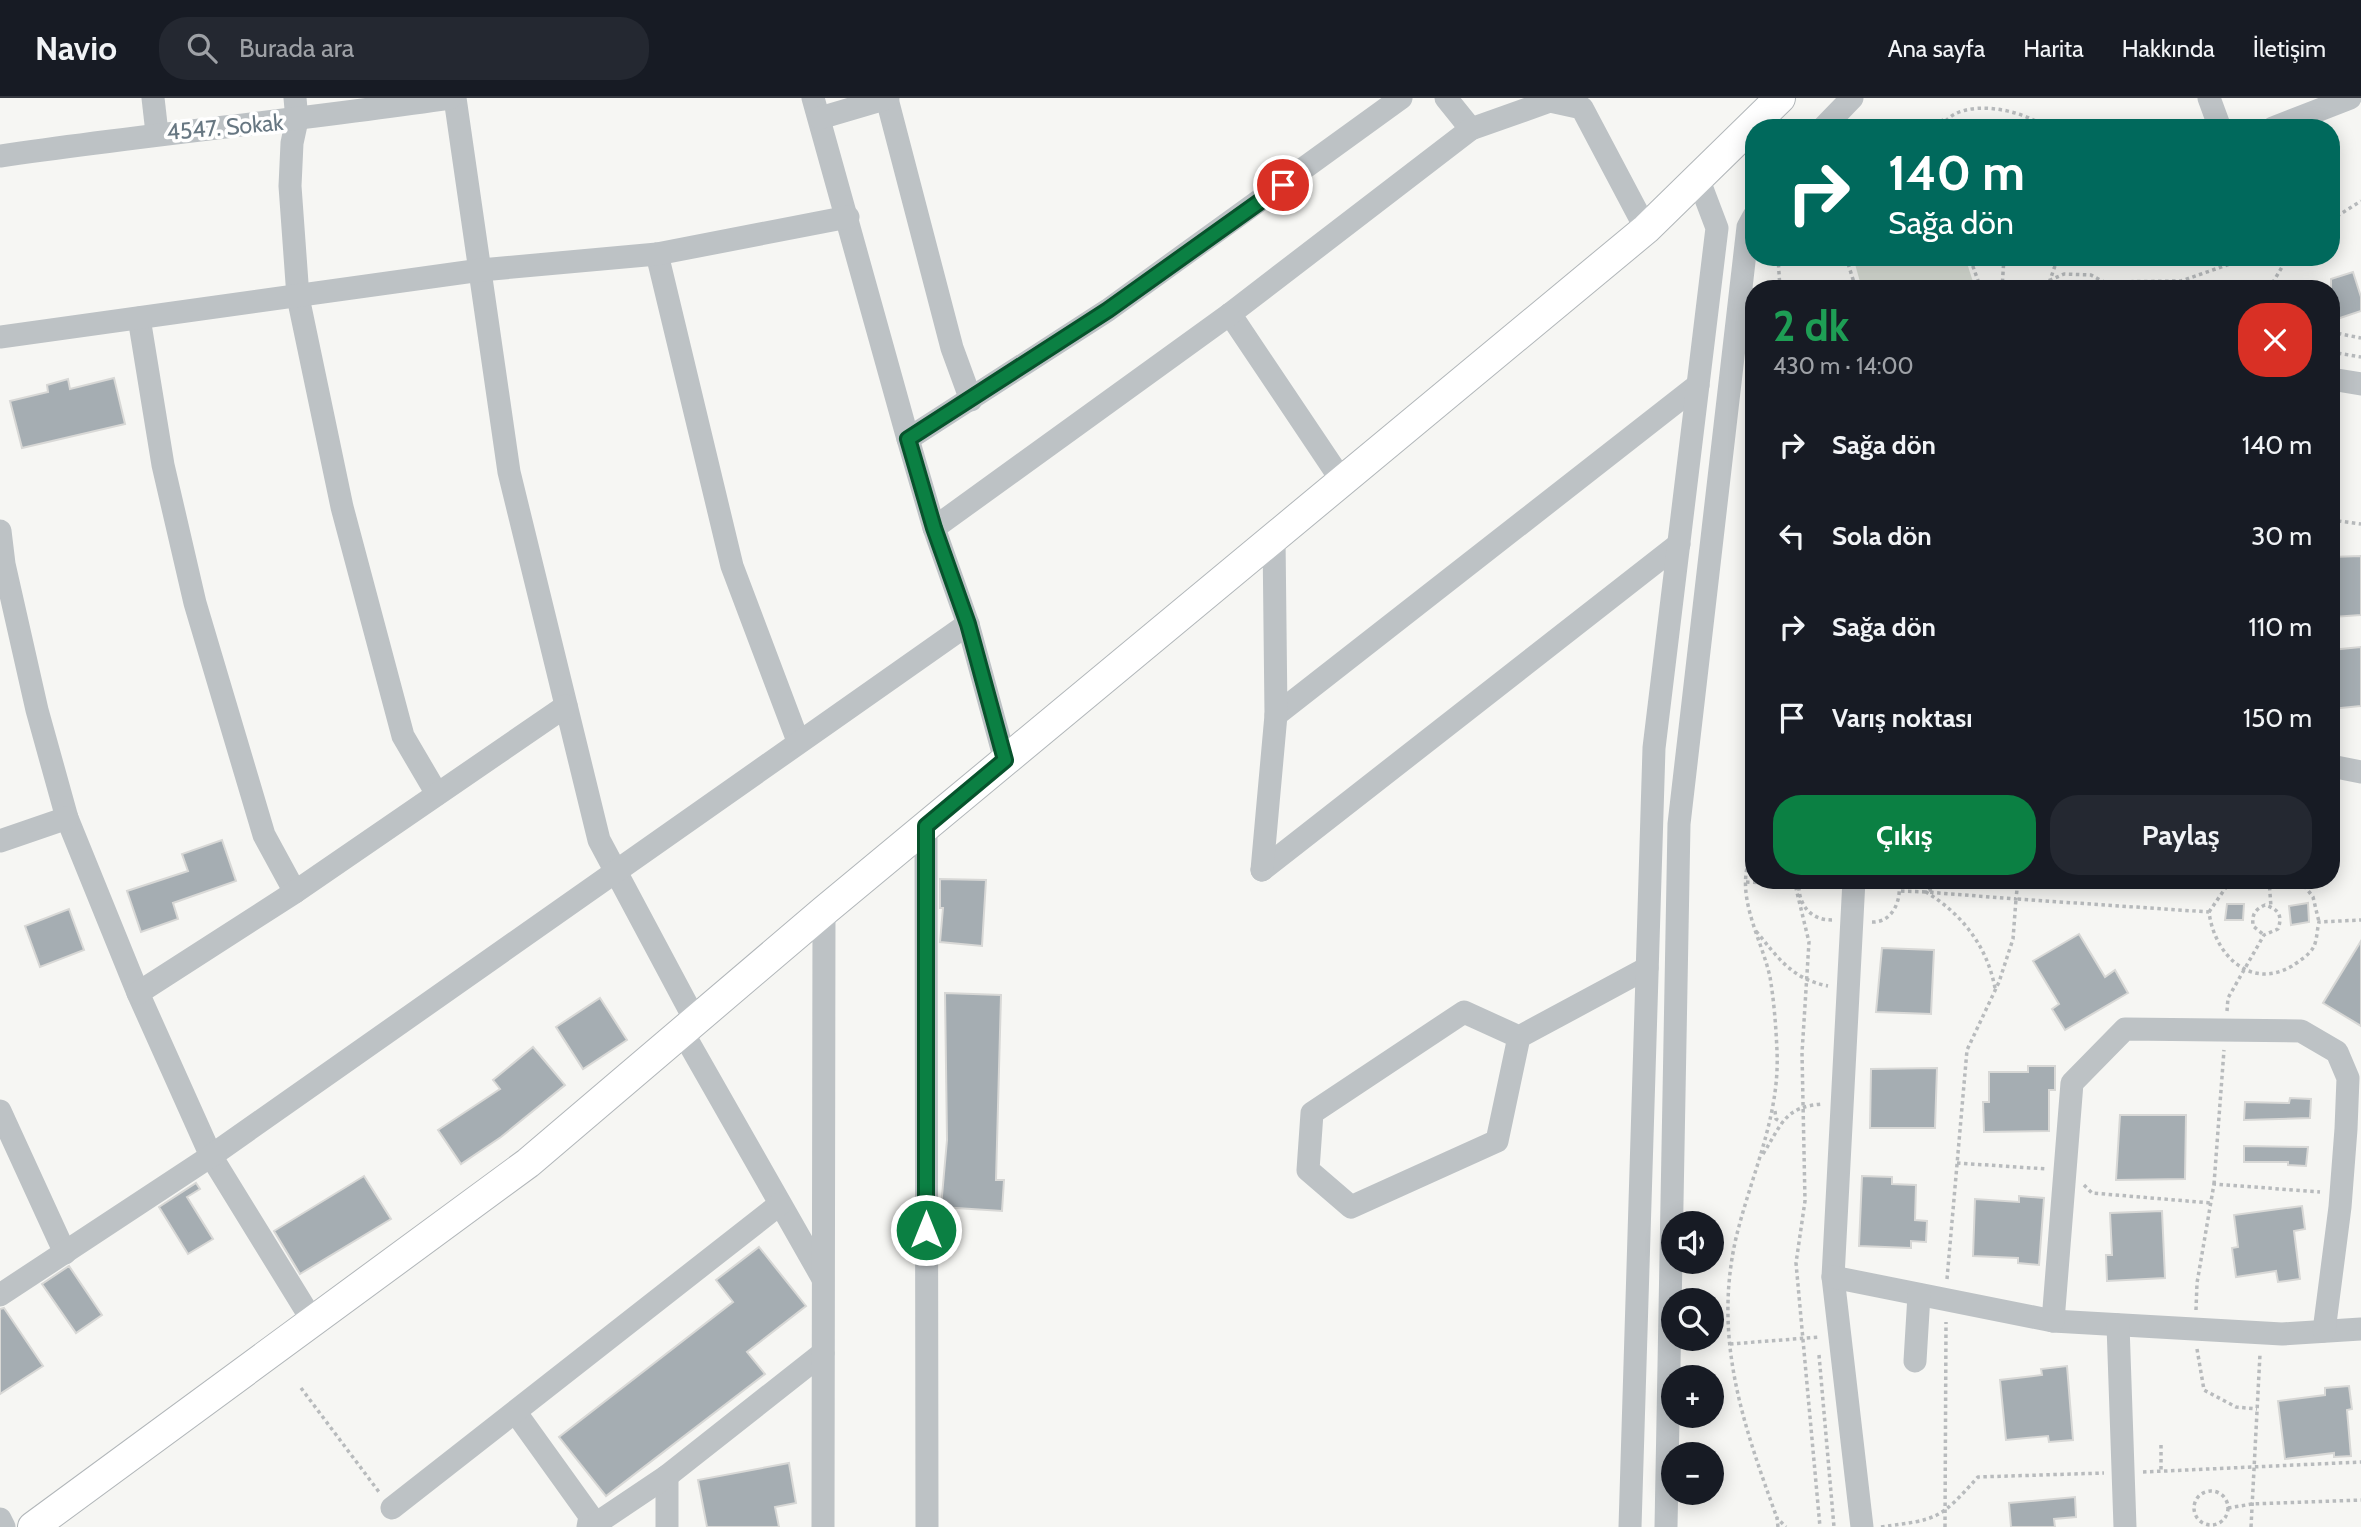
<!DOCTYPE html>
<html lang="tr">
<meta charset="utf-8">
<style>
:root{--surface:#171b24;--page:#242831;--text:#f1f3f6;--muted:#9ea1a6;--line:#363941;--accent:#0b8043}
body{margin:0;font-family:Cabin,sans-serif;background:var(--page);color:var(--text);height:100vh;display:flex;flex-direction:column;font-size:26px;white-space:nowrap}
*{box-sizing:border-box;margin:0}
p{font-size:23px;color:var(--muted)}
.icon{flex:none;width:38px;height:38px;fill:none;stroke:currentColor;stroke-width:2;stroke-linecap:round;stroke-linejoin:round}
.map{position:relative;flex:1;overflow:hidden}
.panel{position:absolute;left:1745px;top:182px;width:595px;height:609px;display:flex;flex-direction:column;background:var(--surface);border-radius:28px;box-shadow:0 4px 18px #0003}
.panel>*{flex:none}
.banner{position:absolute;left:1745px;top:21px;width:595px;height:147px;border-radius:28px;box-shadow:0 4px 18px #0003;background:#00695c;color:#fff;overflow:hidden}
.controls{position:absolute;left:1661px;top:1113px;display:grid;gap:14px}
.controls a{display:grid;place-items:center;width:63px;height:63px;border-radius:50%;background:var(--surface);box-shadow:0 4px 18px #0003;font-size:35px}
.pin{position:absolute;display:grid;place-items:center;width:60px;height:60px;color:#fff;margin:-30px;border:4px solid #fff;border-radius:50%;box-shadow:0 2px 7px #0007}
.me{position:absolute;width:77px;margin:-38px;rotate:0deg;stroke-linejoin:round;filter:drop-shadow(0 0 5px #0008)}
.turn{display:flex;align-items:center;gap:24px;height:147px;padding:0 28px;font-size:32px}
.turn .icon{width:91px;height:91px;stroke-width:2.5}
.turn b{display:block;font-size:49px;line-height:60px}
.round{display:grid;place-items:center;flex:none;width:74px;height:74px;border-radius:28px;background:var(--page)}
.head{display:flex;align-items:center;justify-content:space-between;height:119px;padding:0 28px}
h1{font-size:42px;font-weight:700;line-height:52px;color:#1e9e55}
.button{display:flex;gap:14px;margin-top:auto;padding:14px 28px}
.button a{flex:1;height:80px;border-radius:28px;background:var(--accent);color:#fff;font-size:28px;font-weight:700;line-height:80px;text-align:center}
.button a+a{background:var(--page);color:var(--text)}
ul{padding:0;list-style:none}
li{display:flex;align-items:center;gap:21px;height:91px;padding:0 28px}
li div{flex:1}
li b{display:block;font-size:26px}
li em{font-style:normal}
header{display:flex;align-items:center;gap:42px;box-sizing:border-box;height:98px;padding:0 35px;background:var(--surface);border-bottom:2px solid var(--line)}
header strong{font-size:33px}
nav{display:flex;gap:38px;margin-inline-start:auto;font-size:24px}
.search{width:490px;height:63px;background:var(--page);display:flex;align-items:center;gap:18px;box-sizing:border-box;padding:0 24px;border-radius:28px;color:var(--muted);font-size:26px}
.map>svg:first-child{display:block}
.green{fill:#d6dbd3}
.building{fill:#a5adb2;stroke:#d8d8d6;stroke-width:2}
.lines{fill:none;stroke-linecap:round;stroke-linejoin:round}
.major-casing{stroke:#b1b6b9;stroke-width:32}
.path{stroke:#b8bbbd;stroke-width:3.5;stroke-dasharray:3.5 3.5;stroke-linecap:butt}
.minor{stroke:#bdc2c5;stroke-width:23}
.major{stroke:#fff;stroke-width:30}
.route-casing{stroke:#07532c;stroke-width:18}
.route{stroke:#0b8043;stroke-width:12}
.labels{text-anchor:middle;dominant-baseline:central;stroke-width:7;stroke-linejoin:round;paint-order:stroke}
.street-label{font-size:23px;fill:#677782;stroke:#fff}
</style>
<header>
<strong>Navio</strong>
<div class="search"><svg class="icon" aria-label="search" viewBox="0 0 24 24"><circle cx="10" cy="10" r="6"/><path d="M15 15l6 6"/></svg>Burada ara</div>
<nav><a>Ana sayfa</a><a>Harita</a><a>Hakkında</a><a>İletişim</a></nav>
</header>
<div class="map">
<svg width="2361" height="1429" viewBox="0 0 2361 1429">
<rect width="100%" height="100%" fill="#f6f6f3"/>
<polygon class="green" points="1853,159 1965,159 1975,190 1862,191"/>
<g class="building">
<polygon points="2353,174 2361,199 2361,213 2331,223 2331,181"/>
<polygon points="114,280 125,326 22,350 10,303 48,294 47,287 68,281 70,291"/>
<polygon points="2361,458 2361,517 2333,519 2331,459"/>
<polygon points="2361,549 2361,608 2331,611 2331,552"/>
<polygon points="222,742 236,783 173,805 178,821 141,834 127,793 188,773 182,756"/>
<polygon points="940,781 986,782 982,848 940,844 943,810 940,810"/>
<polygon points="2308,805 2309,824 2291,827 2289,808"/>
<polygon points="2227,806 2244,806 2243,822 2225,822"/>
<polygon points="69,811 84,852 40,869 25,828"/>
<polygon points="2079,836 2105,879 2115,872 2128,895 2065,932 2052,911 2059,906 2033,863"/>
<polygon points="2361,843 2361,928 2323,905"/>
<polygon points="1882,850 1934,852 1931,916 1876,914"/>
<polygon points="945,895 1001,897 996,1082 1004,1082 1002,1113 941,1109 947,1042"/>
<polygon points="600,900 627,942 583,971 556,929"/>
<polygon points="533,949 565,987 501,1039 461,1066 438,1032 500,991 493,982"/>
<polygon points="2028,968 2055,968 2055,992 2049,992 2049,1033 1984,1034 1983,1004 1989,1004 1989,974 2028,974"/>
<polygon points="1937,970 1935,1030 1870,1030 1871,971"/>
<polygon points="2290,1000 2311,1001 2310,1020 2244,1022 2245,1004 2289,1005"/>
<polygon points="2120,1017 2186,1017 2185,1081 2116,1082"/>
<polygon points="2244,1048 2308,1049 2306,1068 2288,1067 2288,1064 2244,1064"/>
<polygon points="364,1078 391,1121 300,1176 274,1133"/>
<polygon points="1862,1078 1892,1079 1892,1086 1916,1087 1915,1122 1927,1123 1926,1144 1911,1143 1911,1150 1859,1148"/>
<polygon points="196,1085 200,1091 187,1099 213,1141 188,1156 159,1109"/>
<polygon points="2019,1098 2044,1100 2039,1167 2018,1165 2018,1160 1973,1158 1975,1101 2019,1104"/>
<polygon points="2302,1108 2305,1131 2294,1133 2300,1181 2278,1184 2276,1173 2236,1179 2232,1150 2238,1149 2234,1117"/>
<polygon points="2162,1113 2165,1180 2107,1183 2106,1157 2112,1157 2110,1115"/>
<polygon points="759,1149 806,1208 747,1254 765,1276 606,1398 559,1339 733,1204 716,1182"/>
<polygon points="69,1168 102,1217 76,1235 42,1186"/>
<polygon points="4,1210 43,1268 0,1296 0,1211"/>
<polygon points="2067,1268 2073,1342 2049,1344 2048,1338 2006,1342 2000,1282 2042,1277 2041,1271"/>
<polygon points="2349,1288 2352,1311 2347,1312 2351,1358 2334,1359 2334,1355 2285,1361 2278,1303 2325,1297 2325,1290"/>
<polygon points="789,1365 796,1405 775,1409 779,1429 707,1429 698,1382"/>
<polygon points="2075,1399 2076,1419 2054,1421 2055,1429 2011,1429 2009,1405"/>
</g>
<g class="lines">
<defs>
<polyline id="major" points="33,1429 528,1065 824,813 1646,131 1780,0"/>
</defs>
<use href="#major" class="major-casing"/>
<g class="path">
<polyline points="1928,30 1945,21"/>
<path d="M1990,30L1944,25C1963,0 2020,10 2047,30"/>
<polyline points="2331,122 2361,103"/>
<polyline points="1778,159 1780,191"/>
<polyline points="1846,159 1856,191"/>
<polyline points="1981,191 1971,163 1982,159"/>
<polyline points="2002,191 2004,159"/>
<polyline points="2030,191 2064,176 2091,177 2104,184 2181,183 2250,159"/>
<polyline points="2047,191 2058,159"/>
<polyline points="2269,191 2288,159"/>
<polyline points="2331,234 2361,240"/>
<polyline points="2331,254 2361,259"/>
<polyline points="2331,422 2361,426"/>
<path d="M1754,751C1731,793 1761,838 1770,879C1774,903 1776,929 1777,953C1780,1019 1751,1077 1736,1140C1713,1241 1743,1326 1777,1420"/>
<polyline points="1794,782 1809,844 1802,955 1805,1103 1796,1165 1820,1429"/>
<path d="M1799,782C1797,805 1809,822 1832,822"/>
<polyline points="2269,782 2271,809"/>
<polyline points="2300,782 2313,799 2319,824"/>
<polyline points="1746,784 1799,786"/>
<polyline points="1901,793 1926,794 1948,782"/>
<polyline points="2209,814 2231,782"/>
<path d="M1872,824C1893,825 1903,800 1898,782"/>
<path d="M1756,833C1778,860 1792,881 1828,888"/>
<path d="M1995,890C1987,848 1962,816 1926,794L2016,801L2018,782"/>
<path d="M2227,913L2228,900L2264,837L2278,831C2283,817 2278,811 2265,807C2254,812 2252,817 2253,828L2264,837"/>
<polyline points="1775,1013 1776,1021 1783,1025"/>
<path d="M1763,1056C1782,1026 1784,1009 1822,1006"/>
<polyline points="1957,1065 2047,1071"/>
<polyline points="2214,1086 2224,952"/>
<polyline points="2084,1087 2092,1095 2211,1105"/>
<path d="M1947,1181L1967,952L1999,884L2013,841L2016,801L2209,814C2214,855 2249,893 2292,868C2298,864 2309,857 2313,850C2317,844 2317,831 2319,824L2361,822"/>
<polyline points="2196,1212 2197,1185 2214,1086 2320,1094"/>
<polyline points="1730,1246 1820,1239"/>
<polyline points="2197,1251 2204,1292 2236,1309 2257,1311"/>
<polyline points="1819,1257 1834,1429"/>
<polyline points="301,1290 379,1394"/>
<polyline points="2161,1347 2161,1373"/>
<polyline points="2143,1374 2361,1364"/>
<circle cx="2211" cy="1410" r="17"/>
<polyline points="2228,1410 2252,1406 2361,1402"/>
<polyline points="1778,1429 1777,1420 1786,1429"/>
<path d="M1881,1429C1939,1421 1939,1422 1978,1379L2104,1375"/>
<polyline points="1945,1429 1946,1224"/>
<polyline points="2251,1429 2260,1256"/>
</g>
<g class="minor">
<polyline points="153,0 157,35"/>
<polyline points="295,0 297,22 292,45 290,88 298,199 342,409 403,638 437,696"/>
<polyline points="455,0 509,374 599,742 695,922"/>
<polyline points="813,0 908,341 934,430 968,526 1005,662"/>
<polyline points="1446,0 1471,31"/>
<polyline points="2209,0 2220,30"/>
<polyline points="887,1 952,250 971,302"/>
<polyline points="820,20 888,0"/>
<polyline points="1823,30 1852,0"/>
<polyline points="2273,30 2350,0"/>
<path d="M0,58C150,36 300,22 450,0"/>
<polyline points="657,156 732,468 798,643"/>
<polyline points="1230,216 1342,383"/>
<polyline points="139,220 163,367 195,505 264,737 295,794"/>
<polyline points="0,239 481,172 657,156 848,119"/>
<polyline points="2331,281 2361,286"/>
<polyline points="908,341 1108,212 1401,0"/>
<polyline points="934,430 1230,216 1471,31 1550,3 1582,10 1646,131"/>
<polyline points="0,433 4,466 37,612 67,720 138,895 211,1058 312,1222"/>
<polyline points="1276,617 1698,287"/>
<polyline points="2331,668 2361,674"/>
<polyline points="926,728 927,1429"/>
<polyline points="0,743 67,720"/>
<polyline points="1262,772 1679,446"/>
<polyline points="1262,772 1276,617 1274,439"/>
<polyline points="1854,782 1833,1179 1862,1429"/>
<polyline points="138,895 295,794 566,608"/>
<polyline points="682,933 822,1179"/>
<polyline points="1519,939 1464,914 1312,1015 1308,1072 1351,1109 1497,1043 1519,939 1647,870"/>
<polyline points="0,1013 65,1155"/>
<polyline points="1833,1179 2053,1223 2282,1236 2361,1231"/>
<polyline points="0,1197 211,1058 968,526"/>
<polyline points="2053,1223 2072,985 2125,931 2301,933 2337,954 2348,980 2346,1031 2340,1109 2324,1233"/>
<polyline points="2118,1227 2125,1429"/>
<polyline points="1915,1263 1919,1197"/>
<polyline points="516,1315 590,1418 588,1429"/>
<polyline points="667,1378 667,1429"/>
<polyline points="392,1410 780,1106"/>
<polyline points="0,1421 4,1429"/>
<polyline points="591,1429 667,1378 823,1255"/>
<polyline points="823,1429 824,813"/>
<polyline points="1630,1429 1654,650 1717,130 1698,80"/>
<polyline points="1666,1429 1679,726 1748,129 1754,118"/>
</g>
<use href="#major" class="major"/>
</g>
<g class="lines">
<defs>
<polyline id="route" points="926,1132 926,728 1005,662 968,526 934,430 908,341 1108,212 1283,87"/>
</defs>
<use href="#route" class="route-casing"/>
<use href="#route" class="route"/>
</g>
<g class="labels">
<g class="street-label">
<text transform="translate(225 29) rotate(-5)">4547. Sokak</text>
</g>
</g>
</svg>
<div class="controls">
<a><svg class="icon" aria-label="sound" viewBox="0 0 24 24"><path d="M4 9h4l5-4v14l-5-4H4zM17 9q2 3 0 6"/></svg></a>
<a><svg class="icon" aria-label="search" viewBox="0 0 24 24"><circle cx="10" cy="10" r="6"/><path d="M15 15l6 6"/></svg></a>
<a>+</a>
<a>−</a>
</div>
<div class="pin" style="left:1283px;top:87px;background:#d93025"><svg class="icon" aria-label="arrive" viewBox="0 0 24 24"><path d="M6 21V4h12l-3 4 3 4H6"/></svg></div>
<svg class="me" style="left:926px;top:1132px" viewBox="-20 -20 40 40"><circle r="17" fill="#0b8043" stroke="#fff" stroke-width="3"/><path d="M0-11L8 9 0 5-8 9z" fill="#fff"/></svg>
<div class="banner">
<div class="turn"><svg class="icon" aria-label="right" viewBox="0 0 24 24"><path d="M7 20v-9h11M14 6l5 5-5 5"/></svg><div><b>140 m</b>Sağa dön</div></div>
</div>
<section class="panel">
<div class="head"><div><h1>2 dk</h1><p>430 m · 14:00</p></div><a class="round" style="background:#d93025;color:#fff"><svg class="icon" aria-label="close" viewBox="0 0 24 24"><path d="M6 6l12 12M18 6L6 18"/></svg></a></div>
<ul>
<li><svg class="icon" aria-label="right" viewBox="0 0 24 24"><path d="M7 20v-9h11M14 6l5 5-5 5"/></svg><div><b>Sağa dön</b></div><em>140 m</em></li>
<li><svg class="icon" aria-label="left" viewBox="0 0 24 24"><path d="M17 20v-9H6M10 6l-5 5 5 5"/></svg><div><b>Sola dön</b></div><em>30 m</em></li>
<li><svg class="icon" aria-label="right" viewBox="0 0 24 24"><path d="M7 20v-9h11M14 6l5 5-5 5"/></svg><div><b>Sağa dön</b></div><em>110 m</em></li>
<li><svg class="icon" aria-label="arrive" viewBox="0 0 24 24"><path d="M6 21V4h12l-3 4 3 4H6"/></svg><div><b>Varış noktası</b></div><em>150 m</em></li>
</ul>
<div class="button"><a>Çıkış</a><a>Paylaş</a></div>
</section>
</div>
